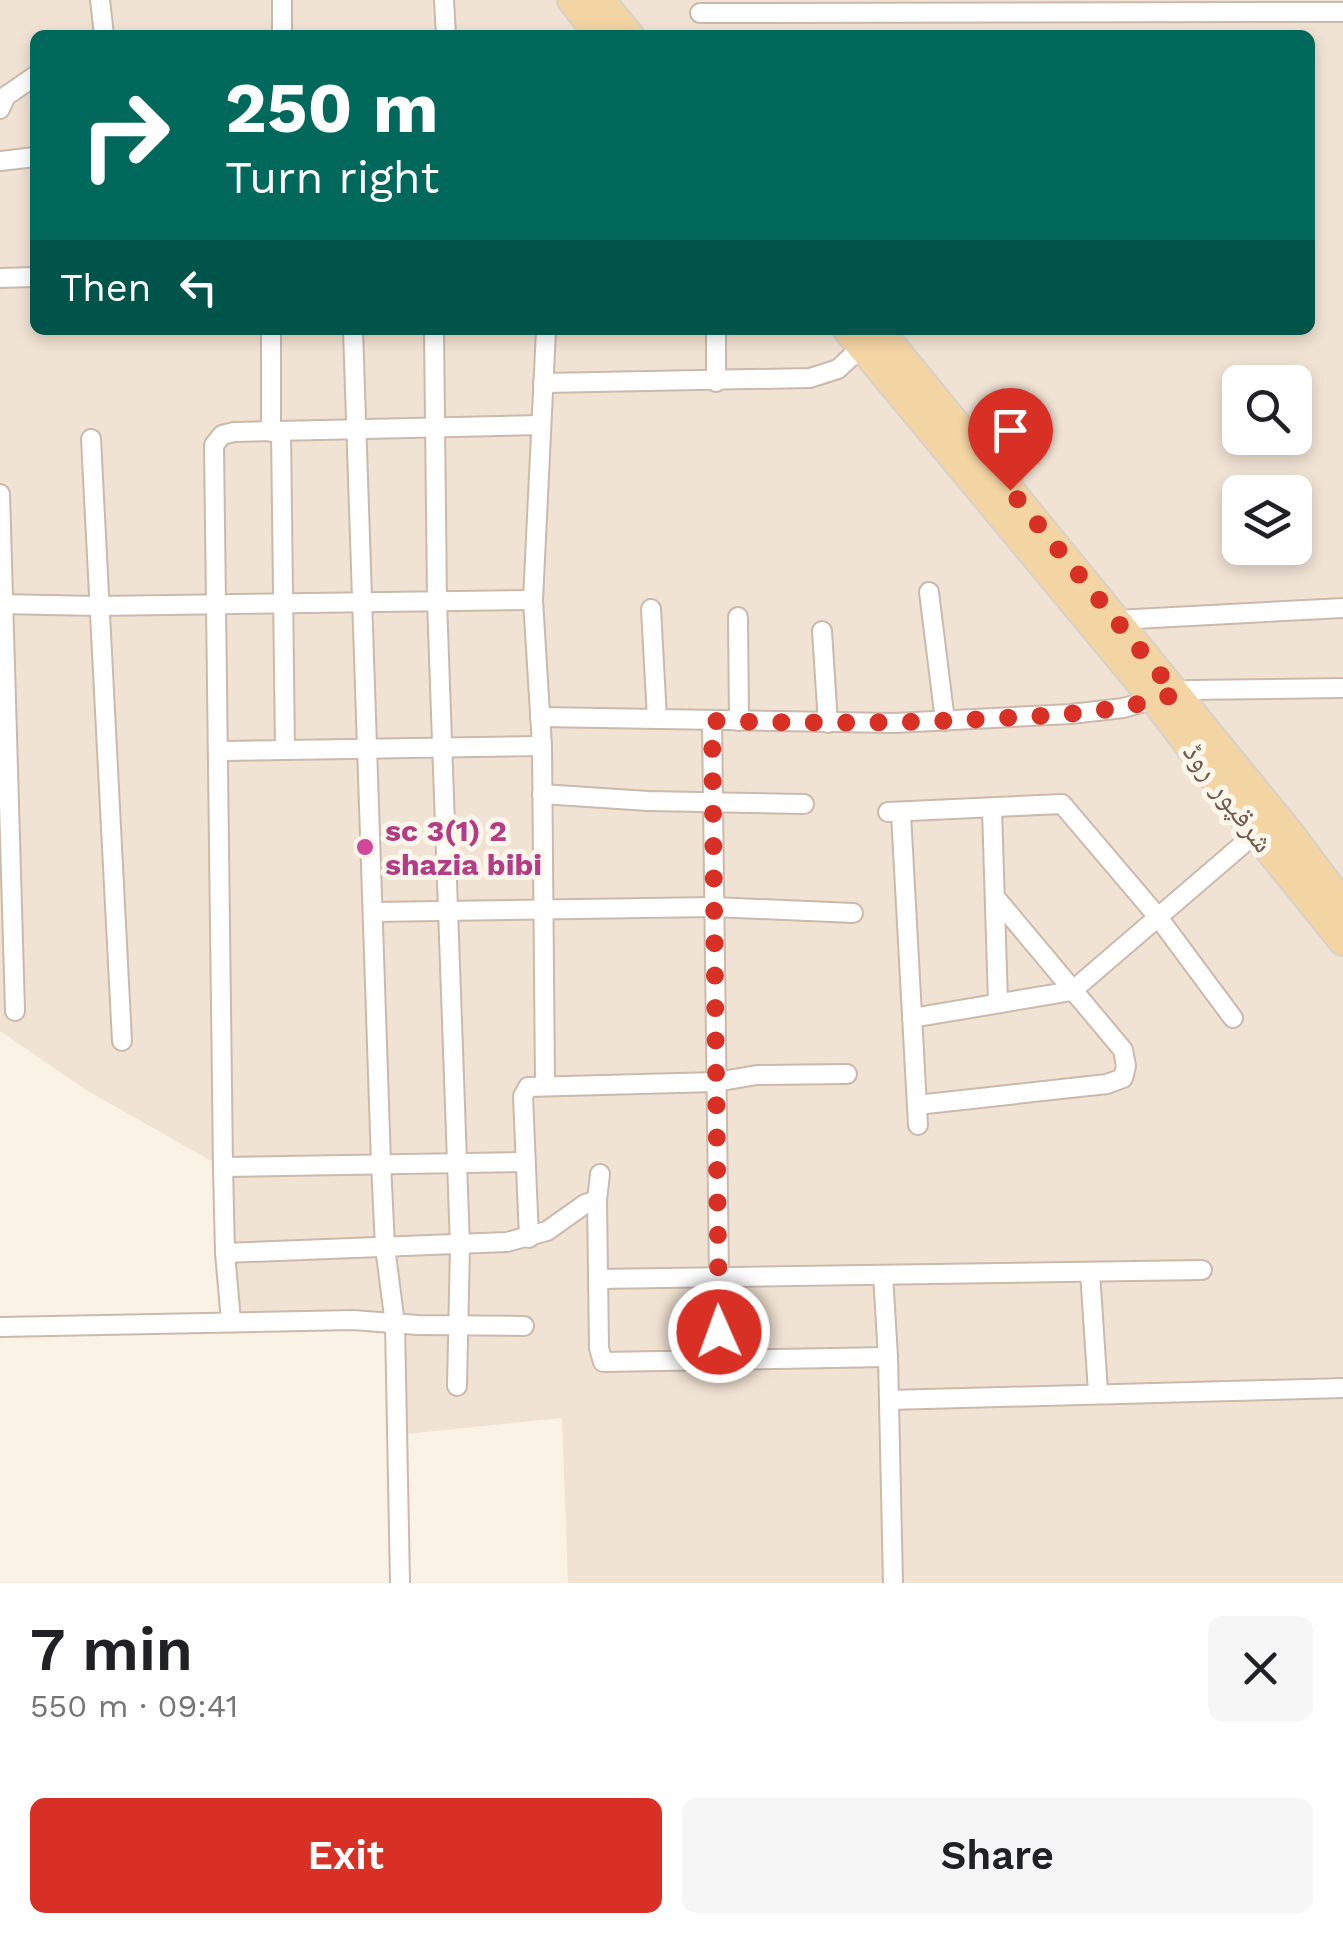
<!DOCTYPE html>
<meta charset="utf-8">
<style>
:root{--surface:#fff;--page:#f6f6f6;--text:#202124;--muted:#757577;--accent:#d93025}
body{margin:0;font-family:"Work Sans","Noto Naskh Arabic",sans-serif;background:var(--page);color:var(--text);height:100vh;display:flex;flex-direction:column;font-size:38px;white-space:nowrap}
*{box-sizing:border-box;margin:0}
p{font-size:32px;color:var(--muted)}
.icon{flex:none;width:55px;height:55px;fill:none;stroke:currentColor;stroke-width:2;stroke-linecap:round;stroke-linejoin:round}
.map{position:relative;height:1583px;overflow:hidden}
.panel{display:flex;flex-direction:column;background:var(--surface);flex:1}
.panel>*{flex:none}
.top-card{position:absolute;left:30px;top:30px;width:1285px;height:305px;border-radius:15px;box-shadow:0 5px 15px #0003;background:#00695c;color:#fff;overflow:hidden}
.tools{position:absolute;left:1222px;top:365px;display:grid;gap:20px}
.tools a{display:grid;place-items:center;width:90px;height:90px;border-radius:15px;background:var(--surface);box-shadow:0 5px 15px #0003;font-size:50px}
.pin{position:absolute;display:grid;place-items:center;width:85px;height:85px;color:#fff;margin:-102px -42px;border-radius:50% 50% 50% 0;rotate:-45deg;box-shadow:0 0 10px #0007}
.pin .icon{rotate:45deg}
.me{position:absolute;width:110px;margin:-55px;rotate:358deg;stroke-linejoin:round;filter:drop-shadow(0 0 8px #0008)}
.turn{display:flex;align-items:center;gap:35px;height:210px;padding:0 30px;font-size:45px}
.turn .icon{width:130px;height:130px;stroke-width:2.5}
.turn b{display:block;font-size:70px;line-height:85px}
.then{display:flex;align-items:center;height:95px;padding:0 30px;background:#0003;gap:20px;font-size:38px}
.round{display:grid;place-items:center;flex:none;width:105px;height:105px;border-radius:15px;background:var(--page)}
.summary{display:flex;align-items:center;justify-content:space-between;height:170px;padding:0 30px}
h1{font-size:60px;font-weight:600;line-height:75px}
.primary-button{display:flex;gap:20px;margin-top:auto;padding:20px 30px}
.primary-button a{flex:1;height:115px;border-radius:15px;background:var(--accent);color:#fff;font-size:40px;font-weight:600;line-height:115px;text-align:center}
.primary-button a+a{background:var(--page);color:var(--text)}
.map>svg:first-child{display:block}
.residential{fill:#f1e3d4;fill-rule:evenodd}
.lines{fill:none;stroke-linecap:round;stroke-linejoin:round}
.minor-casing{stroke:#cbb9ac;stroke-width:22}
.primary-casing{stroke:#d7d1cd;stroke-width:32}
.minor{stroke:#fff;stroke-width:18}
.primary{stroke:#f3d4a3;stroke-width:28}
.route{stroke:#d93025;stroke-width:18;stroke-dasharray:0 32.4}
.hotel-dot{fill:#d1479c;stroke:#fdf6eb;stroke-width:4}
.labels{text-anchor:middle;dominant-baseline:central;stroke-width:10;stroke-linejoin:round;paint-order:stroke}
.street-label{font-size:30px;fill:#71594d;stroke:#fdf6eb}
.hotel-label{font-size:30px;font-weight:bold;fill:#b23c85;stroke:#fdf6eb;text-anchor:start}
</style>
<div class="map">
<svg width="1343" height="1583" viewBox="0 0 1343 1583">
<rect width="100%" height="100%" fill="#faf2e5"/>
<path class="residential" d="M0,0H1343V1583H568L562,1418L397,1435L394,1324L231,1321L222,1167L86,1090L0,1031ZM35,35H1310V330H35ZM1240,382H1295V438H1240ZM1240,492H1295V548H1240Z"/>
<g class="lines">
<defs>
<g id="minor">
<polyline points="100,0 104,35"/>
<polyline points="282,0 282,35"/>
<polyline points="444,0 446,35"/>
<polyline points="700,13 1343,12"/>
<polyline points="0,109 6,96 35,76"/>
<polyline points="0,161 35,157"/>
<polyline points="0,278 35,277"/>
<polyline points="271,330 271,432"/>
<polyline points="353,330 381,1163 385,1247 395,1324 400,1583"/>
<polyline points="434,330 437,601 460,1246 457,1386"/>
<polyline points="716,330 716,382"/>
<polyline points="543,383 810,378 838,369 869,340"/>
<polyline points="281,432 285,750"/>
<polyline points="91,439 122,1041"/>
<polyline points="0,494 15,1011"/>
<polyline points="929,592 945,721"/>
<polyline points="0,604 97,606 533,600"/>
<polyline points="651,609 657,719"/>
<polyline points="738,617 739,721"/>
<polyline points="1116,620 1343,608"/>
<polyline points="822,631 828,723"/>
<polyline points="540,717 894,723 1071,714 1123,708 1188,690 1343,688"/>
<polyline points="712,721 720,1360"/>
<polyline points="220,751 542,746"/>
<polyline points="542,794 648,801 804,804"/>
<polyline points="992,809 998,1003"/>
<polyline points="888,812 1062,804 1158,917 1233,1018"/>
<polyline points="901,814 918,1125"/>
<polyline points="373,912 714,907 853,913"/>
<polyline points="912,1018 1072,991 1256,833"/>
<polyline points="545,1084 542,746 533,600 546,330"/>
<polyline points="917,1105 1107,1084 1123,1078 1126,1066 1123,1050 995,897"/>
<polyline points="223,1167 525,1162"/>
<polyline points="600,1174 597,1200 599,1348 603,1362 888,1357"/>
<polyline points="529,1238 523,1096 528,1087 716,1082 757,1075 847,1074"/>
<polyline points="225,1253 507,1242 547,1231 585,1204 597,1200"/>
<polyline points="1090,1272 1098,1392"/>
<polyline points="883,1275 888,1357 893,1583"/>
<polyline points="598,1279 1202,1270"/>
<polyline points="231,1321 225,1253 223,1167 214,445 222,435 234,432 540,425"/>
<polyline points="0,1327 353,1320 418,1325 524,1326"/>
<polyline points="889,1400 1343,1388"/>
</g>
<g id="primary">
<polyline points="572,0 599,35"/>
<polyline points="600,0 629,35"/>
<polyline points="848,330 1155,700 1256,833 1343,941"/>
<polyline points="879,330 1290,834 1343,905"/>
</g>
</defs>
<use href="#minor" class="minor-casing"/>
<use href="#primary" class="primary-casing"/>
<use href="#minor" class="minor"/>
<use href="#primary" class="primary"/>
</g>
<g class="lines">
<path class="route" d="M719,1332L712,721C809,723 905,724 1002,718C1062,715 1119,712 1176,694L1010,490"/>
</g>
<circle class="hotel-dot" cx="365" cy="847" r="10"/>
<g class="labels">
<g class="street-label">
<text transform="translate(1229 797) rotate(53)">شرقپور روڈ</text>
</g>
<g class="hotel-label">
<text x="385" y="830">sc 3(1) 2<tspan x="385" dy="34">shazia bibi</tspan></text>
</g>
</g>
</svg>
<div class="tools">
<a><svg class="icon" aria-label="search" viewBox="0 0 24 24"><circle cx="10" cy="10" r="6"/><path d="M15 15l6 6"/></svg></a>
<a><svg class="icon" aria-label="layers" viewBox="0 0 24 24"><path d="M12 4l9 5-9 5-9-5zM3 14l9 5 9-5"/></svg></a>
</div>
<div class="pin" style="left:1010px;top:490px;background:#d93025"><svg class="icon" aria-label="arrive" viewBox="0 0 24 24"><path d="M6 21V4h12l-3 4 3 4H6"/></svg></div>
<svg class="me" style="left:719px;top:1332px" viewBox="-20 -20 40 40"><circle r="17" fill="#d93025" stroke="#fff" stroke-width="3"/><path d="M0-11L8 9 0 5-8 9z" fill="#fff"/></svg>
<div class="top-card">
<div class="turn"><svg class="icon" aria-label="right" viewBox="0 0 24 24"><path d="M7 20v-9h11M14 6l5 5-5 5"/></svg><div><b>250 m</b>Turn right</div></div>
<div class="then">Then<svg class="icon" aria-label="left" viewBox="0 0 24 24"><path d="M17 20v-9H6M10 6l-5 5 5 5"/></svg></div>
</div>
</div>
<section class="panel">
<div class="summary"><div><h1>7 min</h1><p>550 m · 09:41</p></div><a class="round"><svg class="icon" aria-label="close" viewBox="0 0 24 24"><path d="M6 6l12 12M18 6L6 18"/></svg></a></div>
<div class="primary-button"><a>Exit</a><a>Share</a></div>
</section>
